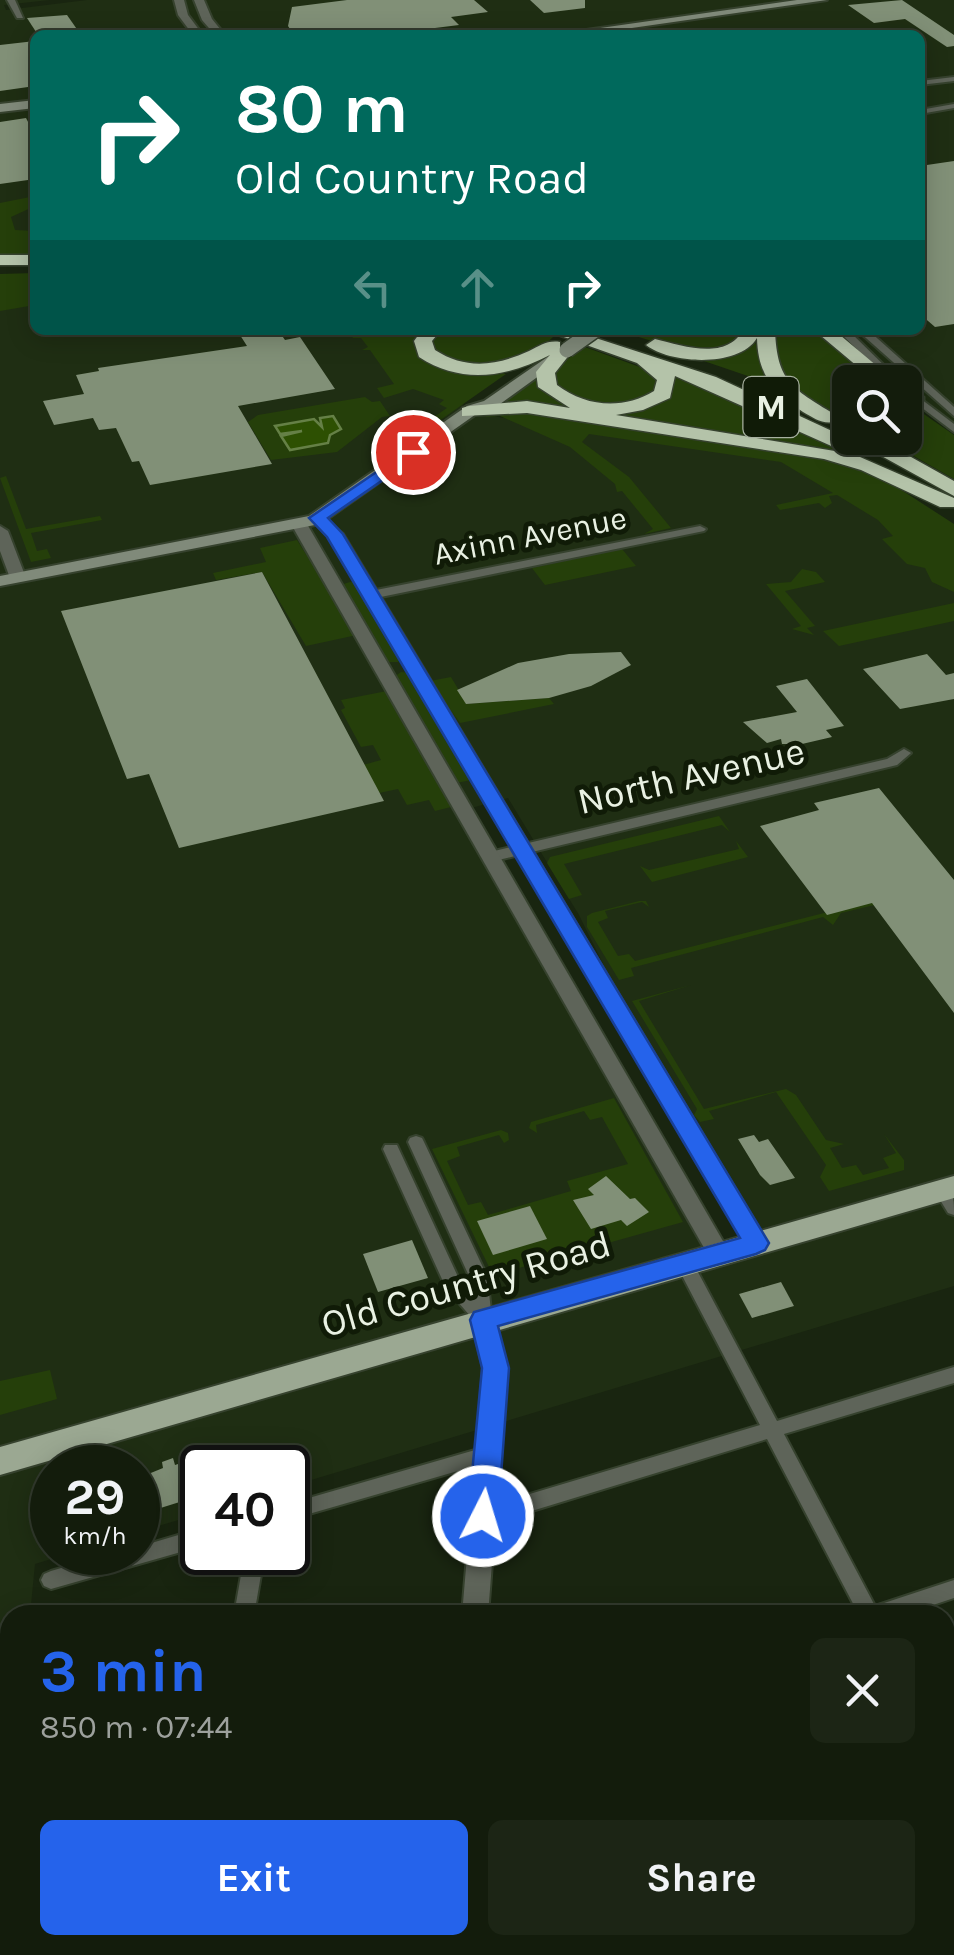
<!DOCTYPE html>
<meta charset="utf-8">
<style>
:root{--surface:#131c0c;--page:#1c2515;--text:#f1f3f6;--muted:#9da19d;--line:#323a2d;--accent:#2563eb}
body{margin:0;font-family:Karla,sans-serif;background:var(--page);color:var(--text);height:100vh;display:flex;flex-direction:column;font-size:38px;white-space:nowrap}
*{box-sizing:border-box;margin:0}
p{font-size:32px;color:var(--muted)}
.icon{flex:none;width:55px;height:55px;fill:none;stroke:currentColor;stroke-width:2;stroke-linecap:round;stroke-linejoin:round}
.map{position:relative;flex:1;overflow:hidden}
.panel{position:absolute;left:0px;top:1605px;width:955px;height:350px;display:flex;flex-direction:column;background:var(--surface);border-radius:30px 30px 0 0;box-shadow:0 5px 25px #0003,0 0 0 2px var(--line)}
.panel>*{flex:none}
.top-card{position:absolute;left:30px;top:30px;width:895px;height:305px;border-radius:15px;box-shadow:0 5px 25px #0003,0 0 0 2px var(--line);background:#00695c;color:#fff;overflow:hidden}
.buttons{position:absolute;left:832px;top:365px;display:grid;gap:20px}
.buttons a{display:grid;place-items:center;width:90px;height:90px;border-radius:15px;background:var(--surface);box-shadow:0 5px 25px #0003,0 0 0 2px var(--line);font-size:50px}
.speed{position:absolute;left:30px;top:1445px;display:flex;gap:20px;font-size:50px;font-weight:700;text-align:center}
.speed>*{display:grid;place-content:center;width:130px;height:130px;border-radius:50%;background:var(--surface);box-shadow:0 5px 25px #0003,0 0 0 2px var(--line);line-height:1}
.speed small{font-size:25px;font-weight:400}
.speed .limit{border:5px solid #111;border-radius:15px;background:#fff;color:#111}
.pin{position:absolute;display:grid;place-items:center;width:85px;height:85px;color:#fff;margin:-42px;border:5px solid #fff;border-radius:50%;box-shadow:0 2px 10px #0007}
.me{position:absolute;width:110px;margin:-55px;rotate:5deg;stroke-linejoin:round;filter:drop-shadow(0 0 8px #0008)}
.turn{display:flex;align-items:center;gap:35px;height:210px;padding:0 40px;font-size:45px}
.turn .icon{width:130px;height:130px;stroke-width:2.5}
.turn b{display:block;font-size:70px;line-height:85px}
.lanes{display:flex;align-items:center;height:95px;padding:0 40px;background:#0003;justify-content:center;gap:50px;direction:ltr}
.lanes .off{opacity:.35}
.round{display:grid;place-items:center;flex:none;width:105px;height:105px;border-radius:15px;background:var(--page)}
.head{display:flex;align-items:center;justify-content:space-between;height:170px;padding:0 40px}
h1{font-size:60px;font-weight:700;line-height:75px;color:var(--accent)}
.button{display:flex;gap:20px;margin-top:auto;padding:20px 40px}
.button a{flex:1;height:115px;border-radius:15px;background:var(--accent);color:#fff;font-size:40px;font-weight:700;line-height:115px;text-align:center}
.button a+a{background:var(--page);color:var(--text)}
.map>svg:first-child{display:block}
.built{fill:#1f2e13;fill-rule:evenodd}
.green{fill:#253f0a}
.water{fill:#2d5002;stroke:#658046;stroke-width:2.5}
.building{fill:#819077}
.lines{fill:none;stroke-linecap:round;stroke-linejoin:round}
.minor-casing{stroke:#36422e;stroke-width:4}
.tertiary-casing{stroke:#36422e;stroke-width:4}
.secondary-casing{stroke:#36422e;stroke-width:4}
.primary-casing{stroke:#36422e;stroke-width:4}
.motorway-casing{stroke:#36422e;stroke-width:3}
.minor{fill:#5e6459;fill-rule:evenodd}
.tertiary{fill:#5e6459;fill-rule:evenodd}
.secondary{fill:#808a7a;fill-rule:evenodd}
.primary{fill:#9ba892;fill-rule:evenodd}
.motorway{fill:#b4c3a9;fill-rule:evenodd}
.secondary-bridge-casing{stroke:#36422e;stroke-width:18;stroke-linecap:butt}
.secondary-bridge{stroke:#808a7a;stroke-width:15}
.route{fill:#2563eb;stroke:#184099;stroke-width:2.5}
.labels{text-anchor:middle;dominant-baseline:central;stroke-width:10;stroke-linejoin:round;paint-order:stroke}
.far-street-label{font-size:32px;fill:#e9f1e3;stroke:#101b07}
.shield{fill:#101b07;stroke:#a8b1a1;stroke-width:2.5}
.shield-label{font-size:35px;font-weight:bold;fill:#e9f1e3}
.street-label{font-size:38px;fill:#e9f1e3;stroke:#101b07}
</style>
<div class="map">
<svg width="954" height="1955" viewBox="0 0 954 1955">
<rect width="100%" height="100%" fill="#192510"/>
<g class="built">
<polygon points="0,0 50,0 4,5 6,10 87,0 954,0 954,429 905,390 905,382 896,382 842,330 920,330 920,35 35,35 35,233 11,232 0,213"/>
<path d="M0,292L35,293V330H365L417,382L473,409L498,417L784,462L843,491L954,578V1286L288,1487V1468H202V1513L138,1532V1468H52V1552L71,1553L35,1564L30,1615H10V1841L0,1948ZM508,798L579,915L607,972L597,975L756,1243L719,1254L464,810Z"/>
</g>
<g class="green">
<polygon points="35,196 35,206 11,217 15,230 35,231 35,255 0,255 0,203"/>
<polygon points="35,273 35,305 0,311 0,274"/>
<polygon points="348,330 428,330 424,357 506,374 409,442 401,440 447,408 439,404 444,400 413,389 384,398 377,388 394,384 370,350 362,350 368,347 361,338 353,338"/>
<polygon points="442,330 523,330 553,337 533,356 472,368 432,354 429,341"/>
<polygon points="616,330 747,330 726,350 681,350"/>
<polygon points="778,330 818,330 883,382 850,382 850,421 808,401 779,378 773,335"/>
<polygon points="752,343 762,344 763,371 774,385 698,359"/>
<polygon points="585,347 659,374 662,391 615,407 563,397 552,379 553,369"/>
<path d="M674,376L688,380L857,457L502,403L536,378C543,387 549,396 559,401C590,414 651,417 672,391L671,377Z"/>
<polygon points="365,397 372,402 380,401 390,416 382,417 337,452 271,460 248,422 258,415"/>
<polygon points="905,401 954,435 954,479 882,438 905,438"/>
<polygon points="526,410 845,460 886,480 954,524 954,592 932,582 925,568 907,564 882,539 893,536 878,520 837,495 829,496 832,503 825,508 819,503 780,510 776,505 833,493 781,462 589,434 582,442 629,477 671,528 644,534 653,529 622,491 617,492 615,484 570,447 500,416 485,417 493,413"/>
<polygon points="6,476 26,529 100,516 102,520 31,533 37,551 47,549 51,558 31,562 0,478"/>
<polygon points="297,540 357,635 306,646 262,572 216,580 213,573 266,562 260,548"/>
<polygon points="622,549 636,566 545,585 532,568"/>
<polygon points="802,569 816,572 825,582 785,591 815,626 807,628 814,635 792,629 801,626 766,584 791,582"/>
<polygon points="357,580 402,658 398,662 386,662 340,585"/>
<polygon points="954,603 954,621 839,646 823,631"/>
<polygon points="401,672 412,673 472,780 456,783 394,677"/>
<polygon points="451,677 467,704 549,698 554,704 460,723 430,681"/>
<polygon points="392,690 459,805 435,811 429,800 407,805 398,789 379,793 363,765 381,760 373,745 361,747 341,710 345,708 341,700"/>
<polygon points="719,816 730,832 722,825 564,864 582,895 569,899 547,863 550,857"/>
<polygon points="736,841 748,857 652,882 640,866 649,870 739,849"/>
<polygon points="954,880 954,886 841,913 833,925 823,917 631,968 634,976 619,980 587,927 587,916 592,913 639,901 646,901 649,907 642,902 605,911 608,918 598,922 618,956 629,954 635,961"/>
<polygon points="691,985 639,1001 704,1109 786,1089 796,1095 826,1140 844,1144 830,1148 842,1168 856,1165 863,1175 889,1168 883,1158 896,1153 884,1134 904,1160 904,1170 829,1191 820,1177 826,1165 776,1092 709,1111 714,1119 700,1122 694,1115 697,1109 632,1001"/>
<polygon points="614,1098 683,1222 508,1271 490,1269 432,1149 501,1130 508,1133 509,1140 504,1143 499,1135 457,1147 460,1156 447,1161 468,1205 481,1202 488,1215 571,1191 567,1181 628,1164 602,1117 590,1120 584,1111 536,1125 537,1133 529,1128 531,1122"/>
<polygon points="50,1370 57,1399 0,1415 0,1381"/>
</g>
<polygon class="water" points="333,416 341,429 330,435 328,443 290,450 281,436 302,431 280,434 275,426 314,419 322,427 320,418"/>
<g class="building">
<polygon points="347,0 474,0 488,12 451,17 459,25 379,35 294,35 288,26 292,7"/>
<polygon points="530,0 585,0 585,8 544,13"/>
<polygon points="902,0 954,35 954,46 947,47 905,19 874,23 848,5"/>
<polygon points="67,15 81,35 38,35 27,18"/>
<polygon points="35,41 35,86 0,91 0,45"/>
<polygon points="26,118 35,135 35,179 0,184 0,122"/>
<polygon points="954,161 954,324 935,327 920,314 920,166"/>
<polygon points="278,330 285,340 300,337 335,389 238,406 272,464 150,485 139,461 132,462 116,428 99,430 93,418 54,425 43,401 84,394 76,375 99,371 98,368 247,346 240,335"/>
<polygon points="262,572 384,801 179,848 149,774 127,779 61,611"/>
<polygon points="621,652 631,665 591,686 549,698 466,704 457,690 518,663 569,654"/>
<polygon points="927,654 946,675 954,673 954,699 900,709 863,669"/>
<polygon points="807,679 844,726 826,730 832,737 802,744 782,744 781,739 767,743 743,722 797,712 776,686"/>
<polygon points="879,788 954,880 954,1013 872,903 827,915 760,826 819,810 814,803"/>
<polygon points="754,1135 759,1142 768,1139 795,1178 770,1185 760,1175 738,1139"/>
<polygon points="606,1176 630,1199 635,1198 649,1212 627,1226 621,1220 591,1229 573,1200 594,1195 588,1189"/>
<polygon points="530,1206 547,1239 493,1255 477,1221"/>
<polygon points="412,1240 428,1278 378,1292 363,1254"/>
<polygon points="781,1282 794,1306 752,1318 739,1294"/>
<polygon points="173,1458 175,1465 190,1460 192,1466 202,1463 202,1495 151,1511 149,1502 138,1510 138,1490 143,1486 141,1477 163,1468 162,1462"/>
</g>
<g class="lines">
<defs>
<g id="minor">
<polygon points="7,0 15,0 23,18 17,18"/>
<polygon points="954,77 954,81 920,85 920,81"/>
<polygon points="954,104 954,108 920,114 920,110"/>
<polygon points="837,330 848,330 901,382 891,382"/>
<polygon points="857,330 868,330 954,407 954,416"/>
<polygon points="905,387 954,424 954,432 905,395"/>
<polygon points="700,526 706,529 704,531 371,599 365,595 371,591"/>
<polygon points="904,749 911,753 897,765 490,862 483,857 490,852 887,759"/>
<polygon points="416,1136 422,1138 424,1142 487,1276 492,1319 489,1324 483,1326 477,1324 446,1288 383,1149 385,1145 397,1145 459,1279 471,1293 469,1276 408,1142 410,1138"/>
<path d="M942,1184C954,1188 954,1202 954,1215L948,1213L934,1190L936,1185Z"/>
<polygon points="685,1257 691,1259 777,1421 954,1367 954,1383 784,1434 875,1606 954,1580 954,1598 903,1615 859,1615 767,1439 483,1526 476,1523 473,1517 476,1511 483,1508 760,1425 676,1264 679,1259"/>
<polygon points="489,1446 496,1448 498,1454 496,1460 288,1520 288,1504"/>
<polygon points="202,1528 202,1546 51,1589 44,1586 41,1580 44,1574 51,1571 116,1552 138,1552 138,1547"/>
<polygon points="245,1552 265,1552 254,1615 234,1615"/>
<polygon points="945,1751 954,1757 954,1789 945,1783"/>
<polygon points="954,1836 954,1858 945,1861 945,1839"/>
<polygon points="169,1945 192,1945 188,1955 165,1955"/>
<polygon points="652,1945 694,1945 691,1953 686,1955 644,1955 647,1947"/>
</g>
<g id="tertiary">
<polygon points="174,0 184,0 188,15 203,35 193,35 178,15"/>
<polygon points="194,0 204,0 212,19 225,35 215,35 202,20"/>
<polygon points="318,513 343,534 764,1237 767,1243 764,1249 756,1252 748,1249 329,537 310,518"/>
<polygon points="299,519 307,524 727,1248 730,1254 727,1260 719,1263 711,1260 291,524"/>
<polygon points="0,526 8,531 26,578 24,581 12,581 10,578 0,551"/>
<polygon points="483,1309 491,1312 495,1319 507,1368 488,1615 462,1615 483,1368 471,1319 475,1312"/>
<polygon points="434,1945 464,1945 463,1955 433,1955"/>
</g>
<g id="secondary">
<polygon points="797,0 827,0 583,35 551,35"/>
<polygon points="35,100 35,108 0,112 0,104"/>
<polygon points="559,349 572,352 496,407 479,412 320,524 0,586 0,576 309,516 467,406 484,401"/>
</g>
<polygon id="primary" points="954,1176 954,1198 0,1475 0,1447"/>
<g id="motorway">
<rect x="0" y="255" width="35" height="10"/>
<path d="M422,330H441L432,341L435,350C466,370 496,366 529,351C540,346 547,340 560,342V349L570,354L555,373L557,385C586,407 623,410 654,391L657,380L637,363L544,330H571L716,377L860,444L854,438H877L954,481V496L867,448L866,455L860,457L954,498V507H940L861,470L824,459L527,413L462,416V408L469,406L527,401L570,408L538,387L536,372L550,355C507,377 462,385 419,357L414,341ZM675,376L847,453L616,415L643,410L670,398Z"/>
<path d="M743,330H775C777,382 792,388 834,414V422C821,424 814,418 803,412C773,392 758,375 757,338C739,368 670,364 646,345L655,339C683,346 726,361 743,330Z"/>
<polygon points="814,330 834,330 896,382 876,382"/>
<polygon points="905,388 924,397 924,405 905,402"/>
</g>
</defs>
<use href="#minor" class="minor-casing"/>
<use href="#tertiary" class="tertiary-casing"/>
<use href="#secondary" class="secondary-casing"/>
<use href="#primary" class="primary-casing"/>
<use href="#motorway" class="motorway-casing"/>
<use href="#minor" class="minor"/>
<use href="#tertiary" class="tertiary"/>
<use href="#secondary" class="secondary"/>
<use href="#primary" class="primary"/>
<use href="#motorway" class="motorway"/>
<defs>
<polyline id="secondary-bridge" points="567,350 595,330"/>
</defs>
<use href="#secondary-bridge" class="secondary-bridge-casing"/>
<use href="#secondary-bridge" class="secondary-bridge"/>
</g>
<polygon class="route" points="413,447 421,452 419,455 328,518 343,534 769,1243 765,1250 756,1254 498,1326 509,1368 498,1516 493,1526 483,1529 473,1526 468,1516 482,1368 470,1320 474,1312 740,1238 327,537 309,518"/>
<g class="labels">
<g class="far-street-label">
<text transform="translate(530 536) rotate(-11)">Axinn Avenue</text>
</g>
<rect class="shield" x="743.5" y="377" width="55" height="60" rx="8"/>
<g class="shield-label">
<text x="771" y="407">M</text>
</g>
<g class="street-label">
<text transform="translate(691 776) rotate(-13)">North Avenue</text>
<text transform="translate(466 1284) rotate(-16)">Old Country Road</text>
</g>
</g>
</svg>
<div class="buttons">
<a><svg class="icon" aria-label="search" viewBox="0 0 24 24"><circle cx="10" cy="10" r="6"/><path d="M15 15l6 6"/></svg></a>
</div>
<div class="speed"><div>29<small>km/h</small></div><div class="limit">40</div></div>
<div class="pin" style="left:413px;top:452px;background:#d93025"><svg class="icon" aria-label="arrive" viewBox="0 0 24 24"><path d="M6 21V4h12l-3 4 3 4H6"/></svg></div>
<svg class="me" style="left:483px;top:1516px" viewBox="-20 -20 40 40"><circle r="17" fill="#2563eb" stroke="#fff" stroke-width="3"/><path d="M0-11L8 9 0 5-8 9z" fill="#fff"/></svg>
<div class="top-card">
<div class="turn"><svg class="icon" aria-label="right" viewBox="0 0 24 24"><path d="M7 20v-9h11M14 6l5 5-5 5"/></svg><div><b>80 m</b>Old Country Road</div></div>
<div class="lanes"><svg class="icon off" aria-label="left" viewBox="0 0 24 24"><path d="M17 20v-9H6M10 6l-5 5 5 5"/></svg><svg class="icon off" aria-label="ahead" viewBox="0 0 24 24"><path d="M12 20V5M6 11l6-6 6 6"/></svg><svg class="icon" aria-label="right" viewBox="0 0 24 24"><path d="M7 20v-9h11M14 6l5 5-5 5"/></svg></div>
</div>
<section class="panel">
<div class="head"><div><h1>3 min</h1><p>850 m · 07:44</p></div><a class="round"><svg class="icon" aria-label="close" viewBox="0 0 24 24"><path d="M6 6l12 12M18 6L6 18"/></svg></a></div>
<div class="button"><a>Exit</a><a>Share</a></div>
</section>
</div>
